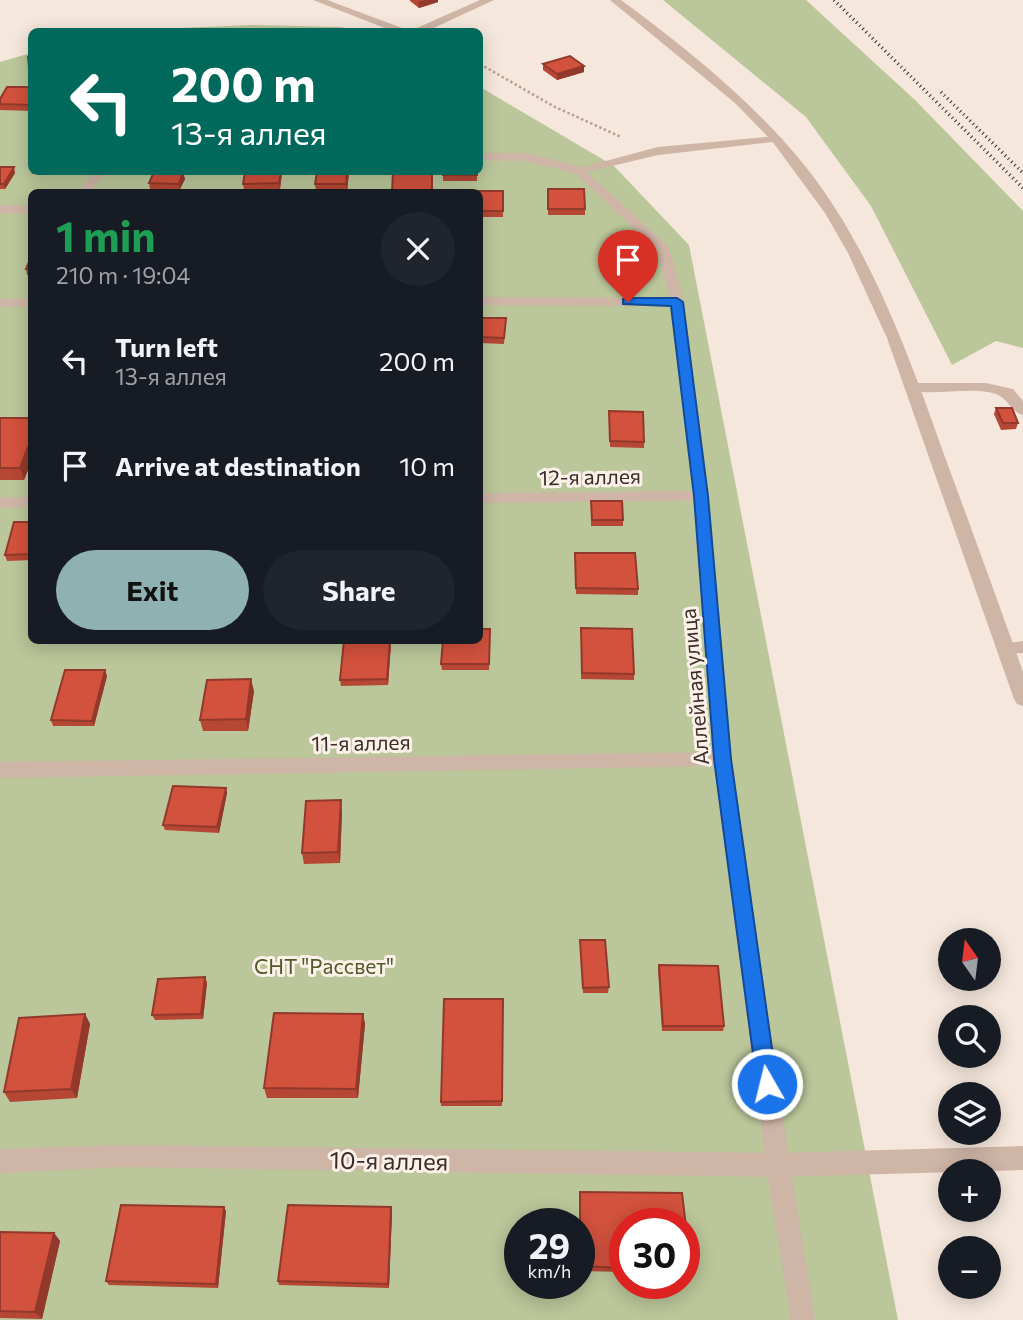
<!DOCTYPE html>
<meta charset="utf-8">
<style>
:root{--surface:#171b24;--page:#20242c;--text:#f1f3f6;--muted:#9ea1a6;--accent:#90b1b2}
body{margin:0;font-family:Commissioner,sans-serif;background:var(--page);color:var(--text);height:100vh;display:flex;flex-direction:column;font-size:26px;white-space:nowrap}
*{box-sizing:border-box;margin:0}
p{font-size:23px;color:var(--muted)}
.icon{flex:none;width:38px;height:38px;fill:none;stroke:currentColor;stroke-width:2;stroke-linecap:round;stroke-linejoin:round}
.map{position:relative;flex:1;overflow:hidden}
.panel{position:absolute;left:28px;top:189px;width:455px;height:455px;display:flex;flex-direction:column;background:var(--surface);border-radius:10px;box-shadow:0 4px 18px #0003}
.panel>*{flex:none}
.top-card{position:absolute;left:28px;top:28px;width:455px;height:147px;border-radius:10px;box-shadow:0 4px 18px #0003;background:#00695c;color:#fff;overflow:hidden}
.needle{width:46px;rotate:346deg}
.tools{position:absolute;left:938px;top:928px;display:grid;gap:14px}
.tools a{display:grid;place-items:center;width:63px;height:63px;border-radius:50%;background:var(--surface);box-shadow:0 4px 18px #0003;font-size:35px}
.speed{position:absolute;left:504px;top:1208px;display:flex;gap:14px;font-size:35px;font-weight:700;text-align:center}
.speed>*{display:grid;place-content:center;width:91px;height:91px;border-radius:50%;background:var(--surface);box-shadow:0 4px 18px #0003;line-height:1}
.speed small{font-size:18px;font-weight:400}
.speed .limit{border:10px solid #d22;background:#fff;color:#111}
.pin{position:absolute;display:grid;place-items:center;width:60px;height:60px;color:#fff;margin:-72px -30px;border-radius:50% 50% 50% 0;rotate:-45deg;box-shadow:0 0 7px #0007}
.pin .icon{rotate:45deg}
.me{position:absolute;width:77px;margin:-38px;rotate:352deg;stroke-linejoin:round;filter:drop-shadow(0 0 5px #0008)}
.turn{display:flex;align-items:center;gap:24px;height:147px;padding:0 28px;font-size:32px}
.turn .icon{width:91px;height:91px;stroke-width:2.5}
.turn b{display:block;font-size:49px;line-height:60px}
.round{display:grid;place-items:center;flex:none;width:74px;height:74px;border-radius:37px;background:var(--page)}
.overview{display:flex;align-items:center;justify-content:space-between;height:119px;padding:0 28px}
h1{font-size:42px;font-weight:700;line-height:52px;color:#1e9e55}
.primary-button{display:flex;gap:14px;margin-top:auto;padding:14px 28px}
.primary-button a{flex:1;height:80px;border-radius:42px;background:var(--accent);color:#111;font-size:28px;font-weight:700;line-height:80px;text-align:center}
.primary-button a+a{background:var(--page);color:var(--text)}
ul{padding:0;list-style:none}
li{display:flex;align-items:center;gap:21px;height:105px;padding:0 28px}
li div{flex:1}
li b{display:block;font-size:26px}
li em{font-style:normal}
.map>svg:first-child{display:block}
.green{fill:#bbc69a;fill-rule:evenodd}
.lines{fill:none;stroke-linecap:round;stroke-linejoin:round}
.path{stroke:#ba9e90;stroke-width:2.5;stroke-dasharray:2.5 2.5;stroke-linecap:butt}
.service{fill:#ceb5a6;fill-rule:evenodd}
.minor{fill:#ceb5a6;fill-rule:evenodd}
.tertiary{fill:#ceb5a6;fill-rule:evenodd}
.rail{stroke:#3a2c28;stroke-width:3.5;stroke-dasharray:1 3.5;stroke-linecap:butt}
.wall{fill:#b54734}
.shaded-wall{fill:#93392b}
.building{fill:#d2523d;stroke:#93392b;stroke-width:2}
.route{fill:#1a73e8;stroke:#114b97;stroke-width:2}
.labels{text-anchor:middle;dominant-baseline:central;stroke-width:6;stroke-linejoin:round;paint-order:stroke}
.street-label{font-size:21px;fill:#3a2c28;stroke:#fcf1e9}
.park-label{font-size:21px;fill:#4e5b29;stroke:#fcf1e9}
.near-street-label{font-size:24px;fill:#3a2c28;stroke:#fcf1e9}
</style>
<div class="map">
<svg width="1023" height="1320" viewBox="0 0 1023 1320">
<rect width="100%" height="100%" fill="#f5e7dc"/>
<g class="green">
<polygon points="663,0 806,0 915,100 1023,211 1023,348 996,341 952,365 871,206 806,117"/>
<polygon points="251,25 341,27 358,31 110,31"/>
<path d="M31,53L32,172H480V87L614,166L689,245L898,1320H0V62ZM32,192H480V640H32ZM520,1223H579V1283H520ZM625,1223H684V1283H625Z"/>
</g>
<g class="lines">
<polyline class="path" points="480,64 553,106 621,137"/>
<g class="service">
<polygon points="313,0 327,0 410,31 480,0 494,0 425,32 395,32"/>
<polygon points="525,153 582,167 584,170 578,174 525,161 480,160 480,153"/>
<polygon points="94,172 106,172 90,192 78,192"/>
<polygon points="0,205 32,206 32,214 0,213"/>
<polygon points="480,297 677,298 684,302 677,306 480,305"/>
<rect x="0" y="299" width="32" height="8"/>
<path d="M913,383H986L1013,389L1023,401V415C1007,410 1010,395 987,392C961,388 933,396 908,390L906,387L908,384Z"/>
<polygon points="701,491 707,492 709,496 707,500 480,503 480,493"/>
<polygon points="32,497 32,507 0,508 0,498"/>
<polygon points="1023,641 1023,653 1001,654 998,649 1001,644"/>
<polygon points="722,752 729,754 731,759 729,764 722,766 0,778 0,762"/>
<polygon points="119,1145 778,1153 1023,1146 1023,1170 778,1177 119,1167 0,1173 0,1149"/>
</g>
<polygon class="minor" points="777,136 783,139 781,141 658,155 587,172 669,247 684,302 709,496 731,759 790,1165 815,1320 791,1320 766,1165 713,759 693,496 670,302 658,251 572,170 658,147"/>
<path class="tertiary" d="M610,0H621C690,51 756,104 809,171C876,258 912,365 949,468C974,536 999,604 1023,672V706L1017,704L1014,699L887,338L848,253L825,213L772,141L735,103Z"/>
<g class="rail">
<polyline points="834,0 1023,188"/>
<polyline points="941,92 1023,173"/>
</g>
</g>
<g class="wall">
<polygon points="410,0 438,0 438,2 419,8 410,1"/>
<polygon points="543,64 584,66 584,72 557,80 543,70"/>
<polygon points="32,87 32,111 0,110 0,99"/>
<polygon points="32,166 32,172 78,172 77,174 32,174 30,168"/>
<polygon points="0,167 15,173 5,189 0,189"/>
<polygon points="282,172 280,189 244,190 243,184"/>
<polygon points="349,172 347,192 316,192 315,184"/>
<rect x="443" y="172" width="34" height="9"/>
<polygon points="183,173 185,179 180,189 150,189 149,183"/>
<polygon points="548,189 585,209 585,215 548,215"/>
<polygon points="503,191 503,217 480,217 480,192"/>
<polygon points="32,255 32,275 27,275 26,269"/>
<polygon points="480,318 506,318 504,344 480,343"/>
<polygon points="996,408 1018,423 1016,429 1001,430 994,414"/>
<polygon points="609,411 644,442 644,448 610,447"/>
<polygon points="0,418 32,418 32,460 24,480 0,480"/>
<polygon points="591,501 623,520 623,526 591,526"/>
<polygon points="32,522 32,560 7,561 5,555"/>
<polygon points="575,559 638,589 638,595 576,594"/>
<polygon points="490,629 489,670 442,670 441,664"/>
<polygon points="581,634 634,674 634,680 581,679"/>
<polygon points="391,644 388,685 341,686 340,680"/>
<polygon points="107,676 94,726 53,726 51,720"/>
<polygon points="254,691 248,731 203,731 200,720"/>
<polygon points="226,788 227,793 219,833 165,830 163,825"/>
<polygon points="342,811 340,863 304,864 302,853"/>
<polygon points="580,940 609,987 608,993 583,993"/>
<polygon points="659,965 724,1026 723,1031 662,1031 658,970"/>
<polygon points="205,977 207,983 203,1019 155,1020 152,1015"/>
<polygon points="503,999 502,1106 441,1106 441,1102"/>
<polygon points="85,1014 90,1024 77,1098 10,1102 4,1092"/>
<polygon points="363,1014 365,1024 358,1098 267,1098 264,1088"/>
<polygon points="580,1192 682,1193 691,1269 690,1273 684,1273 684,1223 625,1223 625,1272 580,1271"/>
<polygon points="391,1207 392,1212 389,1288 279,1285 278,1281"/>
<polygon points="226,1211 218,1288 109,1285 106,1281"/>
<polygon points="0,1232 54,1233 60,1241 42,1319 0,1318"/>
</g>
<g class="shaded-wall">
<polygon points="426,0 438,0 438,2 419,8 418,2"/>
<polygon points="584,66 584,72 557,80 557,74"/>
<polygon points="14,167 15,173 5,189 4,184"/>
<polygon points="281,172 282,172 280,189 279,183"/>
<polygon points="347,172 349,172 347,192 346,184"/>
<polygon points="183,173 185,179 180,189 179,184"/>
<polygon points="32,436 32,460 24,480 20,468"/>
<polygon points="391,640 391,644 388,685 387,679"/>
<polygon points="105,670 107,676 94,726 92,721"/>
<polygon points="251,679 254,691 248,731 246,719"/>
<polygon points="226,788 227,793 219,833 217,827"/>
<polygon points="341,800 342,811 340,863 338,852"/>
<polygon points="205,977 207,983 203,1019 201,1014"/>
<polygon points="85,1014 90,1024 77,1098 71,1089"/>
<polygon points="363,1014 365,1024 358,1098 356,1089"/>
<polygon points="224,1207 226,1211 218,1288 216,1284"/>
<polygon points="391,1207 392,1212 389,1288 388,1284"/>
<polygon points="54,1233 60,1241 42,1319 35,1312"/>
</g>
<g class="building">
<polygon points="570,56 584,66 557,74 543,64"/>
<polygon points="28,57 32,57 32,67 29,67"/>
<polygon points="7,87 32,87 32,105 0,104 0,99"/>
<polygon points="0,167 14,167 4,184 0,184"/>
<polygon points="154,172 183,173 179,184 149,183"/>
<polygon points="245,172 281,172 279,183 243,184"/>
<polygon points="317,172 347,172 346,184 315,184"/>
<polygon points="393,172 432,172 432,192 392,192"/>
<rect x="443" y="172" width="34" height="3"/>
<polygon points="548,189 584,189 585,209 548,209"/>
<polygon points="467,191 503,191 503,211 480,211 480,192 467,192"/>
<polygon points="32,255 32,269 26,269"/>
<polygon points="480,318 506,318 504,338 480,337"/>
<polygon points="996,408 1012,408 1018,423 1003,423"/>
<polygon points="609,411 643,412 644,442 610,441"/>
<polygon points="0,418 32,418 32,436 20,468 0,468"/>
<polygon points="591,501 622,501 623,520 592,520"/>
<polygon points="14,522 32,522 32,554 5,555"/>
<polygon points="575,553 635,553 638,589 576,588"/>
<polygon points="581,628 632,629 634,674 582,673"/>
<polygon points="480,629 490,629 489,664 441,664 443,640 480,640"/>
<polygon points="344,640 390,640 387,679 340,680"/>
<polygon points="65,670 105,670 92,721 51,720"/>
<polygon points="251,679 246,719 200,720 207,680"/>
<polygon points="173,786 226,788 217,827 163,825"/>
<polygon points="341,800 338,852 302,853 306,801"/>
<polygon points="580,940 605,940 609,987 583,988"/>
<polygon points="659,965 718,966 724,1026 663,1026"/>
<polygon points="205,977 201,1014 152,1015 158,979"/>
<polygon points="444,999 503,999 502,1101 441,1102"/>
<polygon points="274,1013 363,1014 356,1089 264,1088"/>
<polygon points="85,1014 71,1089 4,1092 19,1018"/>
<polygon points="580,1192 682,1193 691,1269 684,1269 684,1223 625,1223 625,1268 580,1266"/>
<polygon points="121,1205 224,1207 216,1284 106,1281"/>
<polygon points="288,1205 391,1207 388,1284 278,1281"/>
<polygon points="0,1232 54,1233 35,1312 0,1311"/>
</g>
<polygon class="route" points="628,298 677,298 683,302 708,496 731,759 777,1084 774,1091 767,1094 760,1091 757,1084 714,759 694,496 671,306 623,304 623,299"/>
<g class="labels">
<g class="street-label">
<text transform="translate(590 476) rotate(-1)">12-я аллея</text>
<text transform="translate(694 687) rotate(-95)">Аллейная улица</text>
<text transform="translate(361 742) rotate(-1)">11-я аллея</text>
</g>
<g class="park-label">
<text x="324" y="965">СНТ "Рассвет"</text>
</g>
<g class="near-street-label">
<text transform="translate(389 1160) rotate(1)">10-я аллея</text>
</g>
</g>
</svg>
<div class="tools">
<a><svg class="needle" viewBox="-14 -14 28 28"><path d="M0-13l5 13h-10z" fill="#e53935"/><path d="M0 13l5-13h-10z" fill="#9ea1a6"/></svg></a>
<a><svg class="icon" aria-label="search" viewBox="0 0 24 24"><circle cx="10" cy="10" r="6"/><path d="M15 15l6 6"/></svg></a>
<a><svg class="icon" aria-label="layers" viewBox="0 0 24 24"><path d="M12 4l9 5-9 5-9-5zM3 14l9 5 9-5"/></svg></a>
<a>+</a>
<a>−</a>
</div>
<div class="speed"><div>29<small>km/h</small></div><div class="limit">30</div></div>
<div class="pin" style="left:628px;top:302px;background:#d93025"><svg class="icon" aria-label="arrive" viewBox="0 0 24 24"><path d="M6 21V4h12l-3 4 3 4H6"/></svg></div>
<svg class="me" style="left:767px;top:1084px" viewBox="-20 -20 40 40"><circle r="17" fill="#1a73e8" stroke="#fff" stroke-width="3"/><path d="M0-11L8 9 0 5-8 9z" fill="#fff"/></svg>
<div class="top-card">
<div class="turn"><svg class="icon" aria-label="left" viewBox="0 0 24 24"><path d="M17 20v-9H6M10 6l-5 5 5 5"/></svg><div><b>200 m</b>13-я аллея</div></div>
</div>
<section class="panel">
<div class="overview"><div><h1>1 min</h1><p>210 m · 19:04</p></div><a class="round"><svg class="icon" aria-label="close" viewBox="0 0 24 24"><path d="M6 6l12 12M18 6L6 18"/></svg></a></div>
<ul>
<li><svg class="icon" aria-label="left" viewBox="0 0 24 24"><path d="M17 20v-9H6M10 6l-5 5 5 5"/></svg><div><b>Turn left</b><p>13-я аллея</p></div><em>200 m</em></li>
<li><svg class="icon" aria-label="arrive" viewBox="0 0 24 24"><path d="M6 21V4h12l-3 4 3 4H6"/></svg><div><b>Arrive at destination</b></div><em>10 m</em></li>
</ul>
<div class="primary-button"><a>Exit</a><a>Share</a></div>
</section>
</div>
